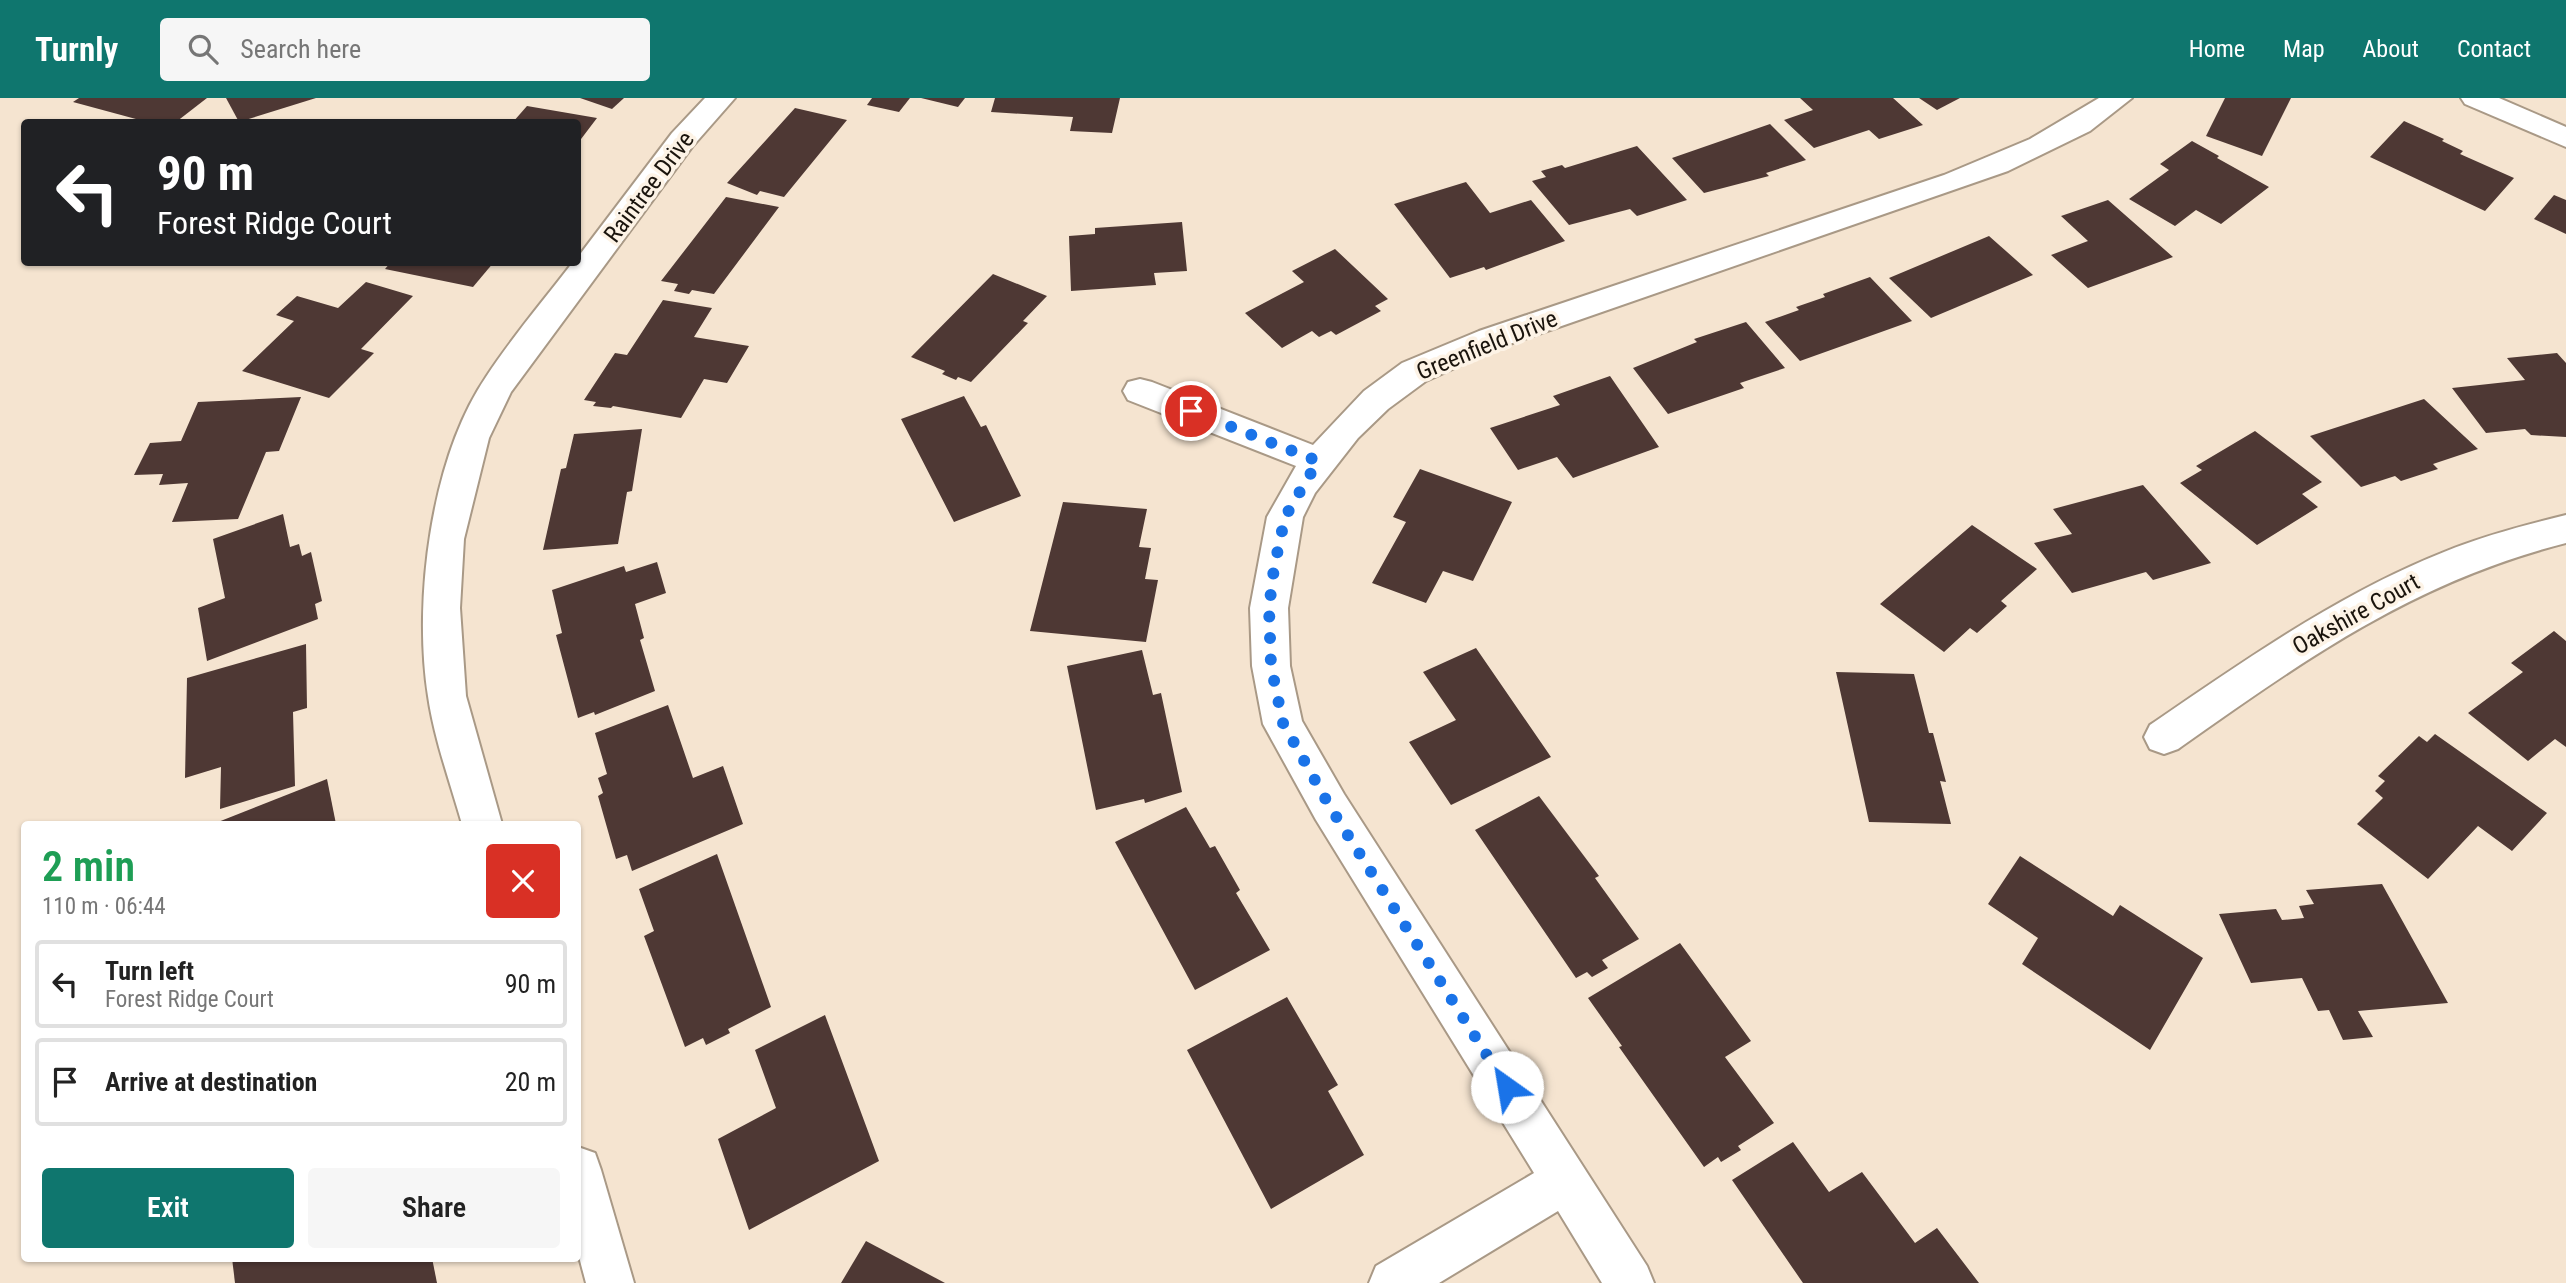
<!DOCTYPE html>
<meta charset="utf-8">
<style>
:root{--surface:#fff;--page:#f6f6f6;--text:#222;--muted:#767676;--line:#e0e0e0;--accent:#0f766e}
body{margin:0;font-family:"Roboto Condensed",sans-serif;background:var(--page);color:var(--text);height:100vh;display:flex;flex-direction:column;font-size:26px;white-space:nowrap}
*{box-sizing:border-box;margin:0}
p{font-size:23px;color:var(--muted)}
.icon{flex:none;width:38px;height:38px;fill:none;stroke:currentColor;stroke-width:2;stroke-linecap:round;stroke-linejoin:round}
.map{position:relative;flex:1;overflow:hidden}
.sheet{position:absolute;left:21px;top:723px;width:560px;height:441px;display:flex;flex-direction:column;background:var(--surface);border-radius:7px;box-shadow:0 2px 5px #0004}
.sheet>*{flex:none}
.hud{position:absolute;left:21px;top:21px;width:560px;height:147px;border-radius:7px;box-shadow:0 2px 5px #0004;background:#202124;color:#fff;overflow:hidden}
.pin{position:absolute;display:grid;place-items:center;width:60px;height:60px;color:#fff;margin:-30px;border:4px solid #fff;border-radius:50%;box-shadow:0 2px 7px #0007}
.me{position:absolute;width:77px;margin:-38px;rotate:328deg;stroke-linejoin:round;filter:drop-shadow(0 0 5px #0008)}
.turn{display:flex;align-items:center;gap:24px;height:147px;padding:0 21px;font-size:32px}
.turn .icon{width:91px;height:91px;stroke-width:2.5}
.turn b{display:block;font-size:49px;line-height:60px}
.round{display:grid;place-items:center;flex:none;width:74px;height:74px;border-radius:7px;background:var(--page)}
.headline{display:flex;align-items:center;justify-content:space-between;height:119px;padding:0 21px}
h1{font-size:42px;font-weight:600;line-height:52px;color:#1e9e55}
.cta{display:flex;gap:14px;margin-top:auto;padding:14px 21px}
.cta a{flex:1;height:80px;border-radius:7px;background:var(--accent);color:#fff;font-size:28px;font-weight:600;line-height:80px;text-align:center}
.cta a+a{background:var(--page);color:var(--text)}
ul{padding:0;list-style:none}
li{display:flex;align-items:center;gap:21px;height:88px;margin:0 14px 10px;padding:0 7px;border:4px solid var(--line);border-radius:7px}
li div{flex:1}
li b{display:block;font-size:26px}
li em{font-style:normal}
header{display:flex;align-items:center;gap:42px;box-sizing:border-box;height:98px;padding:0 35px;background:var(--accent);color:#fff}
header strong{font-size:33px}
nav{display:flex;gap:38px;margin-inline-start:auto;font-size:24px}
.search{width:490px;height:63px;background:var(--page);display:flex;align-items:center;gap:18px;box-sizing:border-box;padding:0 24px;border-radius:7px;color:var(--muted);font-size:26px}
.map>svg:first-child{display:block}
.building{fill:#4e3834}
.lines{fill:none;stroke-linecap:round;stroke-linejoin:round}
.street-casing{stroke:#a99986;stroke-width:4}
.street{fill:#fff;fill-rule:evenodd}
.route{stroke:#1a73e8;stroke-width:12;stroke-dasharray:0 21.6}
.labels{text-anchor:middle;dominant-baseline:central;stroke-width:7;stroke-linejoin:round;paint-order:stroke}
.street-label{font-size:24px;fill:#1a140d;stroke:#fdf3e6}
</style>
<header>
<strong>Turnly</strong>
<div class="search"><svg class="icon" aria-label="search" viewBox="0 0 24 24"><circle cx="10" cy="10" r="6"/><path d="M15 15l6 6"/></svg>Search here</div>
<nav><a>Home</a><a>Map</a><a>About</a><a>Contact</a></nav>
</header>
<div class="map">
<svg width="2566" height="1185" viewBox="0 0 2566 1185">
<rect width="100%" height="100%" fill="#f5e4d0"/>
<g class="building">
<polygon points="79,0 207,0 176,24 147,24 73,4"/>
<polygon points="226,0 316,0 239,24"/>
<polygon points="580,0 624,0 612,11"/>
<polygon points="872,0 910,0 899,14 867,7"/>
<polygon points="921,0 965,0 958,9"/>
<polygon points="995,0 1120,0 1112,35 1070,33 1073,19 991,14"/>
<polygon points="1800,0 1893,0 1923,27 1879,41 1869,32 1814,50 1784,22 1813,12"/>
<polygon points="1919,0 1960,0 1937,12"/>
<polygon points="2225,0 2291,0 2262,58 2206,38"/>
<polygon points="527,8 597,20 578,45 578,24 513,24"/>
<polygon points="795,10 847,22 784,99 760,93 757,97 727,85"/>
<polygon points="2404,23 2444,41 2442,43 2463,53 2460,56 2514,80 2485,113 2370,59"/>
<polygon points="1770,26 1806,62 1766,75 1769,78 1704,95 1672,60"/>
<polygon points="2192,43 2219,58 2217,60 2269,89 2221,126 2196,112 2175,128 2129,101 2169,72 2160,66"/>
<polygon points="1637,48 1687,102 1637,118 1630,111 1569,127 1532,83 1546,79 1541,73 1562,67 1565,70"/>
<polygon points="1466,84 1490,115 1531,102 1565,143 1486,172 1484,169 1450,180 1394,106"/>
<polygon points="2554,97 2566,102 2566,136 2534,121"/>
<polygon points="726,99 779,109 714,196 692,192 689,196 674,193 678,186 661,183"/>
<polygon points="2108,102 2173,159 2088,190 2051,157 2088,143 2061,118"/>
<polygon points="1182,124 1187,173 1154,175 1156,187 1071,193 1069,138 1095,136 1095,130"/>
<polygon points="1989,138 2033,177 1931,220 1889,180"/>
<polygon points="1335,151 1388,201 1375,208 1381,213 1336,237 1331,233 1319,239 1312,233 1282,250 1245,215 1304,184 1292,173"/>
<polygon points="391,164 494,164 473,189 385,171"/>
<polygon points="993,176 1047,198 1023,223 1028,225 971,284 958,279 956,282 942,276 945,273 911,259"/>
<polygon points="1870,179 1912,223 1800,263 1765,224 1799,212 1796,209 1825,199 1823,196"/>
<polygon points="366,184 413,198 361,251 374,255 329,300 242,273 294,223 276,217 297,198 338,210"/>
<polygon points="663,202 712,210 694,239 749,248 727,285 704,281 681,320 613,308 611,310 593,308 596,304 584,302 615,255 627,257"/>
<polygon points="1746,224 1785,270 1740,285 1744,290 1668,316 1633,270 1697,244 1694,241"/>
<polygon points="2557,255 2566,265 2566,339 2531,337 2525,331 2486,335 2452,290 2525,282 2507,260"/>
<polygon points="1610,278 1659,349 1573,380 1557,359 1518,372 1490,330 1560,307 1553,298"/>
<polygon points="964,298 981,329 986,327 1021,398 954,424 901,321"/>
<polygon points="301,299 279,353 266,354 238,421 172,424 188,385 159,387 163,376 134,377 150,345 181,343 198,304"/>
<polygon points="2424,301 2478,351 2433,366 2438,371 2401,383 2395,378 2361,389 2310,338"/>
<polygon points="642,331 632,393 627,394 618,446 543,452 561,371 566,370 574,336"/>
<polygon points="2255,333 2322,384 2302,396 2318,409 2257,447 2180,385 2202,372 2196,368"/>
<polygon points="1420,371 1512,404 1473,483 1443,473 1426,505 1372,485 1406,424 1393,419"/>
<polygon points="2143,387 2211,465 2153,482 2146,474 2072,495 2034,445 2072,436 2053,411"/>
<polygon points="1063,404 1147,411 1139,449 1151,450 1145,481 1158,482 1146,544 1030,533"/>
<polygon points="283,416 290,449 299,446 302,458 311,454 322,503 315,506 318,521 207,563 198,510 225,500 213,441"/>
<polygon points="1972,427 2037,471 2001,503 2007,508 1977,535 1970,530 1944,554 1880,506"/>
<polygon points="657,464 666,495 635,506 644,540 640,542 655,593 595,617 594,614 578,620 556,537 562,535 552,492 624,468 626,474"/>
<polygon points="2554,533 2566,543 2566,649 2555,641 2528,663 2468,615 2523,574 2511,565"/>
<polygon points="306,546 307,610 293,614 295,688 220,711 221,669 185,680 187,580"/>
<polygon points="1476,550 1551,659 1451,707 1409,644 1456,622 1423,574"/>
<polygon points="1142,552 1153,597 1161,595 1182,694 1145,705 1144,701 1096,712 1067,568"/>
<polygon points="1836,574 1914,576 1929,635 1933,635 1946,684 1940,683 1951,726 1869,724"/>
<polygon points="668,607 693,680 723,668 743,726 632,773 627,757 616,761 598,698 603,695 598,680 607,676 595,635"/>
<polygon points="2435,636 2547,715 2512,753 2478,728 2428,781 2357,726 2383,700 2375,693 2385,683 2378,678 2419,638 2427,644"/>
<polygon points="327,681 336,726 213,726"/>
<polygon points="1539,698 1599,778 1595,780 1639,841 1602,862 1608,870 1592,879 1587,874 1576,880 1475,732"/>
<polygon points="1186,709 1210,750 1215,748 1240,792 1236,795 1270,852 1195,892 1115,744"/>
<polygon points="717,756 771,909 728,931 730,935 706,947 703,940 685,949 644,838 654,833 639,791"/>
<polygon points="2020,758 2113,818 2120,807 2203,860 2150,952 2022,866 2038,840 1988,806"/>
<polygon points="2382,786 2448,905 2358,913 2373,939 2343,942 2329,912 2318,913 2302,880 2251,885 2219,816 2276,811 2282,822 2304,820 2299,808 2314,806 2306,792"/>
<polygon points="1680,845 1751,943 1725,959 1774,1025 1738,1048 1741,1052 1721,1064 1718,1059 1704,1069 1619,949 1622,948 1588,900"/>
<polygon points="1287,899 1338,987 1328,993 1364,1057 1271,1111 1187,952"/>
<polygon points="825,917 879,1063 749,1132 718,1041 776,1010 755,952"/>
<polygon points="1793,1044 1829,1094 1862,1074 1915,1145 1937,1130 1979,1185 1803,1185 1732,1082"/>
<polygon points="866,1143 945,1185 841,1185"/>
<polygon points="232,1160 432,1160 437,1185 235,1185"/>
</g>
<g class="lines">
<defs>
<g id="street">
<path d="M705,0H735L692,49L511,294L489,340L464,441L460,510L466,598L502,726H462C450,684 434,640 428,598C413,502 431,360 486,279C512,239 544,202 573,164H578V159L672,35Z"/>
<polygon points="2099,0 2132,0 2090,33 2008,73 1501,249 1426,283 1388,311 1358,340 1315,395 1303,419 1288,510 1290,568 1302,623 1344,696 1647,1168 1654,1185 1602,1185 1558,1113 1439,1185 1369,1185 1376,1168 1534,1075 1316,722 1263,626 1252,568 1250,510 1267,419 1296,368 1128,302 1123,293 1128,284 1140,281 1152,284 1313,347 1364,293 1402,265 1479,233 1944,77 2030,41"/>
<polygon points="2461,0 2499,0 2566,29 2566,49 2465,6"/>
<path d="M2566,417V445C2413,484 2304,562 2178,651L2164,656L2150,651L2144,639L2150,627C2244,563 2338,496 2444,454C2483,438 2525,427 2566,417Z"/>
<polygon points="578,1049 595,1055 601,1072 634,1185 586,1185 578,1155"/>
</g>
</defs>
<use href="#street" class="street-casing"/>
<use href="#street" class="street"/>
</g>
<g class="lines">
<polyline class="route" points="1191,313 1318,363 1285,419 1274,470 1269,510 1271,568 1283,625 1330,709 1507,989"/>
</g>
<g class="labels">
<g class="street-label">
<text transform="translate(649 89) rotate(-53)">Raintree Drive</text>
<text transform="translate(1487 247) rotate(-22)">Greenfield Drive</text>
<text transform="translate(2356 516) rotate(-29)">Oakshire Court</text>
</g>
</g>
</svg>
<div class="pin" style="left:1191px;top:313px;background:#d93025"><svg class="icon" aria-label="arrive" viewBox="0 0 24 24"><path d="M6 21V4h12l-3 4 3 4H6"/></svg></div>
<svg class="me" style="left:1507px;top:989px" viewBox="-20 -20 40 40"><circle r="19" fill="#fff"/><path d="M0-13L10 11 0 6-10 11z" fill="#1a73e8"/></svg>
<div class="hud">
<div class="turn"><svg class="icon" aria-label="left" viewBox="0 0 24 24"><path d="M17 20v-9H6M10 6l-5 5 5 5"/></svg><div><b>90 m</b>Forest Ridge Court</div></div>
</div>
<section class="sheet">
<div class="headline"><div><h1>2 min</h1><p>110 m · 06:44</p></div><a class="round" style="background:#d93025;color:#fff"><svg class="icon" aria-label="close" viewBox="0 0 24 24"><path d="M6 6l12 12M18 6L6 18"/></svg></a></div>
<ul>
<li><svg class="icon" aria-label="left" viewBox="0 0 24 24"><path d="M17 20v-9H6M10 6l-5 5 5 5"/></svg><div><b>Turn left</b><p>Forest Ridge Court</p></div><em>90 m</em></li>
<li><svg class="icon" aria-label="arrive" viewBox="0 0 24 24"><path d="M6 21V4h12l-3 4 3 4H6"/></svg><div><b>Arrive at destination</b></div><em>20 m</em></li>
</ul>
<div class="cta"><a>Exit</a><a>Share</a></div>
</section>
</div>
